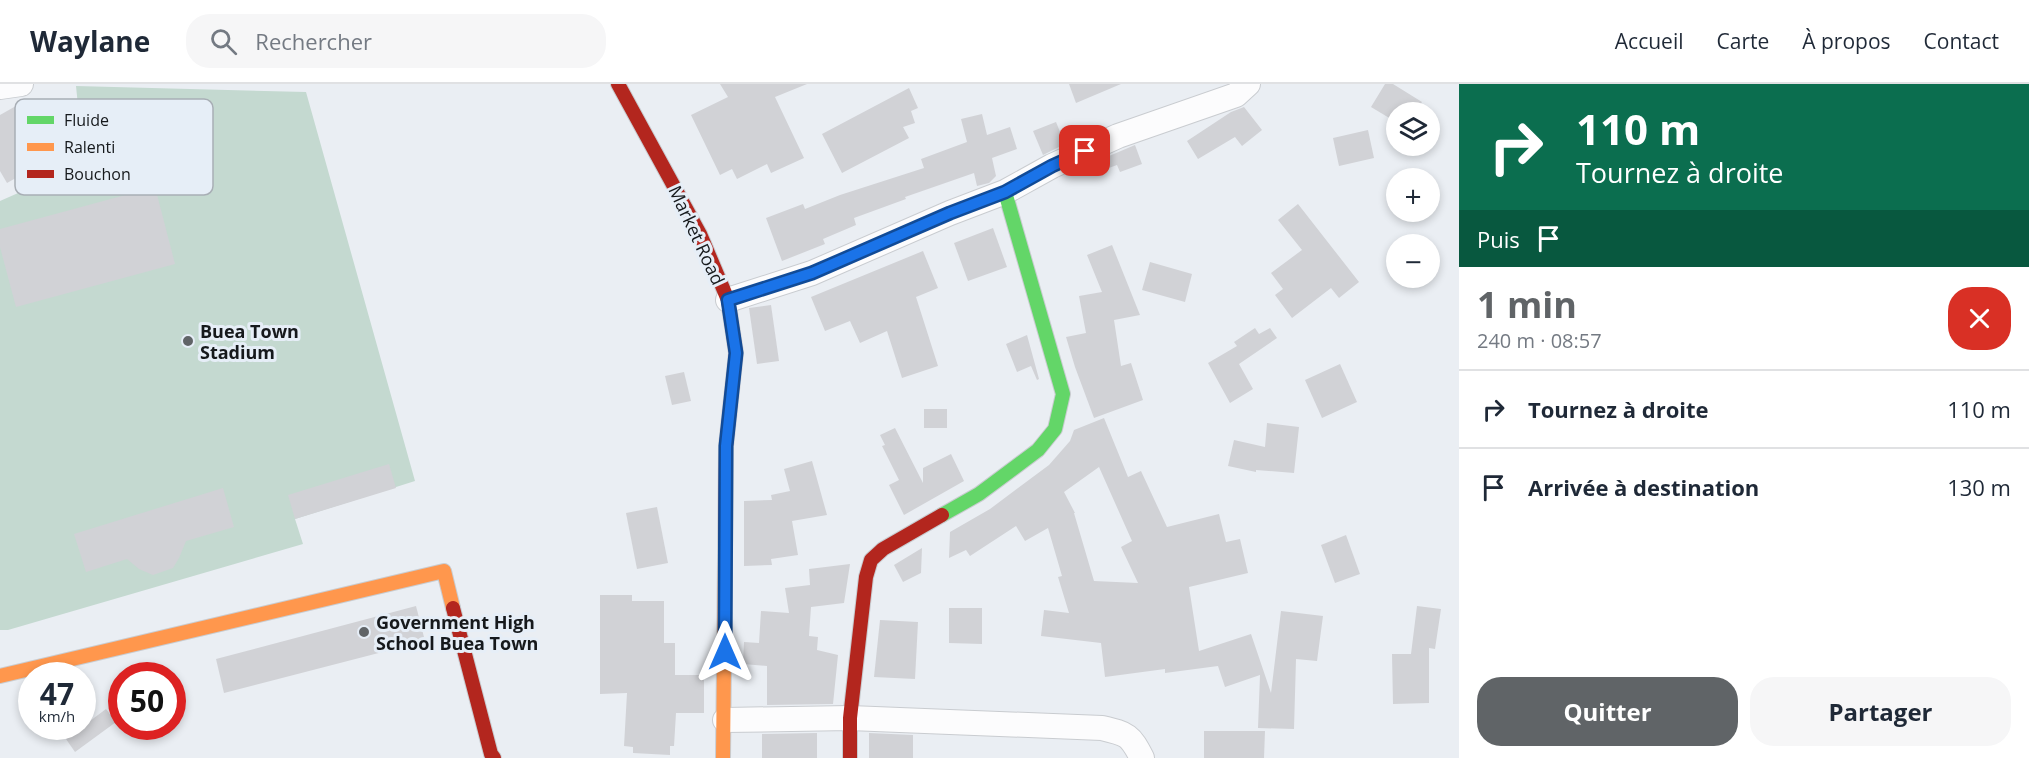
<!DOCTYPE html>
<html lang="fr">
<meta charset="utf-8">
<style>
:root{--surface:#fff;--page:#f6f6f7;--text:#1f2937;--muted:#747a83;--line:#e0e1e3;--accent:#606467}
body{margin:0;font-family:"Open Sans",sans-serif;background:var(--page);color:var(--text);height:100vh;display:flex;flex-direction:column;font-size:22px;white-space:nowrap}
*{box-sizing:border-box;margin:0}
p{font-size:20px;color:var(--muted)}
.icon{flex:none;width:33px;height:33px;fill:none;stroke:currentColor;stroke-width:2;stroke-linecap:round;stroke-linejoin:round}
.map{position:relative;flex:1;overflow:hidden}
.details{display:flex;flex-direction:column;background:var(--surface);width:570px}
.details>*{flex:none}
.banner{background:#0b6e4f;color:#fff;overflow:hidden}
.tools{position:absolute;left:1386px;top:18px;display:grid;gap:12px}
.tools a{display:grid;place-items:center;width:54px;height:54px;border-radius:50%;background:var(--surface);box-shadow:0 3px 9px #0003;font-size:30px}
.speed{position:absolute;left:18px;top:578px;display:flex;gap:12px;font-size:30px;font-weight:700;text-align:center}
.speed>*{display:grid;place-content:center;width:78px;height:78px;border-radius:50%;background:var(--surface);box-shadow:0 3px 9px #0003;line-height:1}
.speed small{font-size:15px;font-weight:400}
.speed .limit{border:9px solid #d22;background:#fff;color:#111}
.pin{position:absolute;display:grid;place-items:center;width:51px;height:51px;color:#fff;margin:-26px;border-radius:12px;box-shadow:0 3px 9px #0006}
.me{position:absolute;width:66px;margin:-33px;rotate:0deg;stroke-linejoin:round;filter:drop-shadow(0 0 4px #0008)}
.turn{display:flex;align-items:center;gap:21px;height:126px;padding:0 18px;font-size:27px}
.turn .icon{width:78px;height:78px;stroke-width:2.5}
.turn b{display:block;font-size:42px;line-height:51px}
.then{display:flex;align-items:center;height:57px;padding:0 18px;background:#0003;gap:12px;font-size:22px}
.round{display:grid;place-items:center;flex:none;width:63px;height:63px;border-radius:24px;background:var(--page)}
.head{display:flex;align-items:center;justify-content:space-between;height:102px;padding:0 18px}
h1{font-size:36px;font-weight:700;line-height:45px;color:var(--accent)}
.action{display:flex;gap:12px;margin-top:auto;padding:12px 18px}
.action a{flex:1;height:69px;border-radius:24px;background:var(--accent);color:#fff;font-size:24px;font-weight:700;line-height:69px;text-align:center}
.action a+a{background:var(--page);color:var(--text)}
ul{padding:0;list-style:none}
li{display:flex;align-items:center;gap:18px;height:78px;padding:0 18px;border-top:2px solid var(--line)}
li div{flex:1}
li b{display:block;font-size:22px}
li em{font-style:normal}
header{display:flex;align-items:center;gap:36px;box-sizing:border-box;height:84px;padding:0 30px;background:var(--surface);border-bottom:2px solid var(--line)}
header strong{font-size:28px}
nav{display:flex;gap:33px;margin-inline-start:auto;font-size:21px}
.search{width:420px;height:54px;background:var(--page);display:flex;align-items:center;gap:15px;box-sizing:border-box;padding:0 21px;border-radius:24px;color:var(--muted);font-size:22px}
main{display:flex;flex:1;min-height:0}
.map>svg:first-child{display:block}
.green{fill:#c4d9d0}
.building{fill:#d1d2d6;fill-rule:evenodd}
.lines{fill:none;stroke-linecap:round;stroke-linejoin:round}
.street-casing{stroke:#c9ccd0;stroke-width:26}
.fast-casing{stroke:#c9ccd0;stroke-width:16}
.slow-casing{stroke:#c9ccd0;stroke-width:16}
.jam-casing{stroke:#c9ccd0;stroke-width:16}
.street{stroke:#fcfcfd;stroke-width:24}
.fast{stroke:#63d668;stroke-width:14}
.slow{stroke:#ff974d;stroke-width:14}
.jam{stroke:#b3261e;stroke-width:14}
.route-casing{stroke:#114b97;stroke-width:15}
.route{stroke:#1a73e8;stroke-width:10}
.poi-dot{fill:#606467;stroke:#e6eef7;stroke-width:2}
.labels{text-anchor:middle;dominant-baseline:central;stroke-width:6;stroke-linejoin:round;paint-order:stroke}
.street-label{font-size:18px;fill:#16191c;stroke:#e6eef7}
.poi-label{font-size:18px;font-weight:bold;fill:#16191c;stroke:#e6eef7;text-anchor:start}
.key{fill:#e6eef7;stroke:#a8aeb5;stroke-width:1.5}
.key-label{font-size:16px;fill:#16191c}
</style>
<header>
<strong>Waylane</strong>
<div class="search"><svg class="icon" aria-label="search" viewBox="0 0 24 24"><circle cx="10" cy="10" r="6"/><path d="M15 15l6 6"/></svg>Rechercher</div>
<nav><a>Accueil</a><a>Carte</a><a>À propos</a><a>Contact</a></nav>
</header>
<main>
<div class="map">
<svg width="1459" height="674" viewBox="0 0 1459 674">
<rect width="100%" height="100%" fill="#eaeef3"/>
<polygon class="green" points="76,2 306,8 415,397 295,435 303,460 8,546 0,546 0,117 84,80"/>
<g class="building">
<polygon points="720,0 807,0 775,13 804,74 771,89 767,80 737,95 732,85 720,91 691,31 728,13"/>
<polygon points="1069,0 1121,0 1076,19"/>
<polygon points="1385,0 1393,0 1422,18 1416,28 1396,28 1396,38 1371,23"/>
<polygon points="909,4 918,24 911,27 915,39 903,43 909,54 842,89 822,50"/>
<polygon points="23,18 53,73 7,99 0,87 0,31"/>
<polygon points="1244,23 1262,46 1242,62 1235,53 1198,75 1187,57 1231,28"/>
<polygon points="982,30 987,51 1010,43 1017,65 992,74 996,92 989,99 977,102 974,89 905,113 906,115 854,134 856,141 823,155 825,160 782,177 766,134 803,120 805,125 840,111 924,84 921,75 967,58 961,35"/>
<polygon points="1056,38 1065,60 1043,71 1033,47"/>
<polygon points="1368,46 1374,74 1339,82 1333,54"/>
<polygon points="1135,61 1142,80 1120,88 1117,81 1106,85 1102,75"/>
<polygon points="155,103 175,180 16,223 0,163 0,145"/>
<polygon points="1298,120 1359,198 1339,214 1331,204 1292,234 1275,211 1283,205 1271,189 1302,166 1278,136"/>
<polygon points="993,144 1007,183 968,197 954,159"/>
<polygon points="1112,161 1140,231 1114,236 1121,282 1131,279 1143,316 1094,334 1075,283 1066,253 1086,249 1079,212 1102,208 1087,171"/>
<polygon points="923,167 938,204 916,213 938,282 902,294 887,247 860,259 850,237 825,247 811,213"/>
<polygon points="1150,178 1192,190 1185,218 1142,206"/>
<polygon points="771,221 779,277 757,280 749,224"/>
<polygon points="1255,244 1259,250 1270,244 1277,254 1239,280 1253,305 1230,319 1208,279 1237,262 1234,258"/>
<polygon points="1027,251 1039,295 1037,296 1031,282 1017,288 1006,260"/>
<polygon points="1340,280 1357,318 1322,334 1305,296"/>
<polygon points="684,288 691,317 672,321 665,292"/>
<rect x="924" y="325" width="23" height="19"/>
<path d="M1104,334L1128,393L1141,387L1167,443L1219,430L1226,458L1240,455L1248,489L1189,503L1199,567L1251,550L1271,609L1281,527L1323,532L1317,577L1296,575L1294,645L1258,644L1260,591L1225,603L1218,582L1165,589V585L1105,593L1101,559L1041,552L1044,526L1069,529L1058,493L1062,492L1048,444L1025,457L1016,442L970,472L966,466L949,474L950,448L990,425L1049,381L1070,357L1074,346ZM1099,383L1132,457L1121,463L1138,499L1094,497L1074,429H1075L1064,408Z"/>
<polygon points="1267,339 1299,343 1294,389 1256,386 1256,388 1228,382 1234,356 1265,363"/>
<polygon points="895,344 923,399 923,384 951,370 964,397 904,431 889,401 899,396 882,362 885,361 880,351"/>
<polygon points="812,377 827,431 792,437 798,471 771,475 772,481 744,482 744,417 772,416 771,411 790,407 784,385"/>
<polygon points="389,380 396,404 295,435 288,411"/>
<polygon points="223,404 234,443 186,457 179,474 173,484 153,491 139,485 127,475 86,488 74,450"/>
<polygon points="657,423 668,479 637,485 626,429"/>
<polygon points="1346,451 1360,490 1335,499 1321,461"/>
<polygon points="922,464 921,489 903,498 894,481"/>
<polygon points="850,480 844,519 811,523 809,552 818,553 817,566 838,571 833,620 767,621 767,582 743,580 744,558 759,559 761,527 789,529 785,504 810,501 809,485"/>
<polygon points="600,511 632,511 632,517 664,517 664,559 675,559 675,591 704,591 704,629 676,629 674,662 670,662 670,671 633,669 633,663 624,662 627,609 600,610"/>
<polygon points="416,522 425,557 224,609 216,575"/>
<polygon points="1417,522 1441,525 1435,565 1429,564 1429,619 1393,620 1392,570 1411,570"/>
<polygon points="949,524 982,524 982,560 949,559"/>
<polygon points="880,536 918,538 915,595 874,593"/>
<polygon points="106,625 116,638 75,668 66,655"/>
<polygon points="1204,647 1265,647 1264,674 1204,674"/>
<polygon points="817,649 817,674 762,674 762,650"/>
<polygon points="869,649 913,651 913,674 869,674"/>
</g>
<g class="lines">
<defs>
<g id="street">
<polyline points="0,3 21,0"/>
<polyline points="728,216 812,189 950,129 1005,108 1052,82 1118,52 1236,11 1248,0"/>
<path d="M725,636L850,634L1102,644C1128,650 1130,651 1142,674"/>
</g>
<polyline id="fast" points="942,431 979,410 1038,366 1055,345 1063,310 1005,108"/>
<g id="slow">
<polyline points="0,592 444,487 453,524"/>
<polyline points="723,674 725,474"/>
</g>
<g id="jam">
<polyline points="618,0 700,150 728,216 736,269 726,362 725,474"/>
<polyline points="453,524 491,670 494,674"/>
<polyline points="850,674 850,634 866,493 871,476 883,465 942,431"/>
</g>
</defs>
<use href="#street" class="street-casing"/>
<use href="#fast" class="fast-casing"/>
<use href="#slow" class="slow-casing"/>
<use href="#jam" class="jam-casing"/>
<use href="#street" class="street"/>
<use href="#fast" class="fast"/>
<use href="#slow" class="slow"/>
<use href="#jam" class="jam"/>
</g>
<g class="lines">
<defs>
<polyline id="route" points="725,568 726,362 736,269 728,216 812,189 950,129 1005,108 1052,82 1085,67"/>
</defs>
<use href="#route" class="route-casing"/>
<use href="#route" class="route"/>
</g>
<g class="poi-dot">
<circle cx="188" cy="257" r="6"/>
<circle cx="364" cy="548" r="6"/>
</g>
<g class="labels">
<g class="street-label">
<text transform="translate(697 151) rotate(65)">Market Road</text>
</g>
<g class="poi-label">
<text x="200" y="247">Buea Town<tspan x="200" dy="21">Stadium</tspan></text>
<text x="376" y="538">Government High<tspan x="376" dy="21">School Buea Town</tspan></text>
</g>
</g>
<rect x="15" y="15" width="198" height="96" rx="9" class="key"/>
<rect x="27" y="32" width="27" height="8" fill="#63d668"/>
<rect x="27" y="59" width="27" height="8" fill="#ff974d"/>
<rect x="27" y="86" width="27" height="8" fill="#b3261e"/>
<g class="key-label">
<text x="64" y="42">Fluide</text>
<text x="64" y="69">Ralenti</text>
<text x="64" y="96">Bouchon</text>
</g>
</svg>
<div class="tools">
<a><svg class="icon" aria-label="layers" viewBox="0 0 24 24"><path d="M12 4l9 5-9 5-9-5zM3 14l9 5 9-5"/></svg></a>
<a>+</a>
<a>−</a>
</div>
<div class="speed"><div>47<small>km/h</small></div><div class="limit">50</div></div>
<div class="pin" style="left:1085px;top:67px;background:#d93025"><svg class="icon" aria-label="arrive" viewBox="0 0 24 24"><path d="M6 21V4h12l-3 4 3 4H6"/></svg></div>
<svg class="me" style="left:725px;top:568px" viewBox="-20 -20 40 40"><path d="M0-17L14 15 0 8-14 15z" fill="#1a73e8" stroke="#fff" stroke-width="4"/></svg>
</div>
<section class="details">
<div class="banner">
<div class="turn"><svg class="icon" aria-label="right" viewBox="0 0 24 24"><path d="M7 20v-9h11M14 6l5 5-5 5"/></svg><div><b>110 m</b>Tournez à droite</div></div>
<div class="then">Puis<svg class="icon" aria-label="arrive" viewBox="0 0 24 24"><path d="M6 21V4h12l-3 4 3 4H6"/></svg></div>
</div>
<div class="head"><div><h1>1 min</h1><p>240 m · 08:57</p></div><a class="round" style="background:#d93025;color:#fff"><svg class="icon" aria-label="close" viewBox="0 0 24 24"><path d="M6 6l12 12M18 6L6 18"/></svg></a></div>
<ul>
<li><svg class="icon" aria-label="right" viewBox="0 0 24 24"><path d="M7 20v-9h11M14 6l5 5-5 5"/></svg><div><b>Tournez à droite</b></div><em>110 m</em></li>
<li><svg class="icon" aria-label="arrive" viewBox="0 0 24 24"><path d="M6 21V4h12l-3 4 3 4H6"/></svg><div><b>Arrivée à destination</b></div><em>130 m</em></li>
</ul>
<div class="action"><a>Quitter</a><a>Partager</a></div>
</section>
</main>
